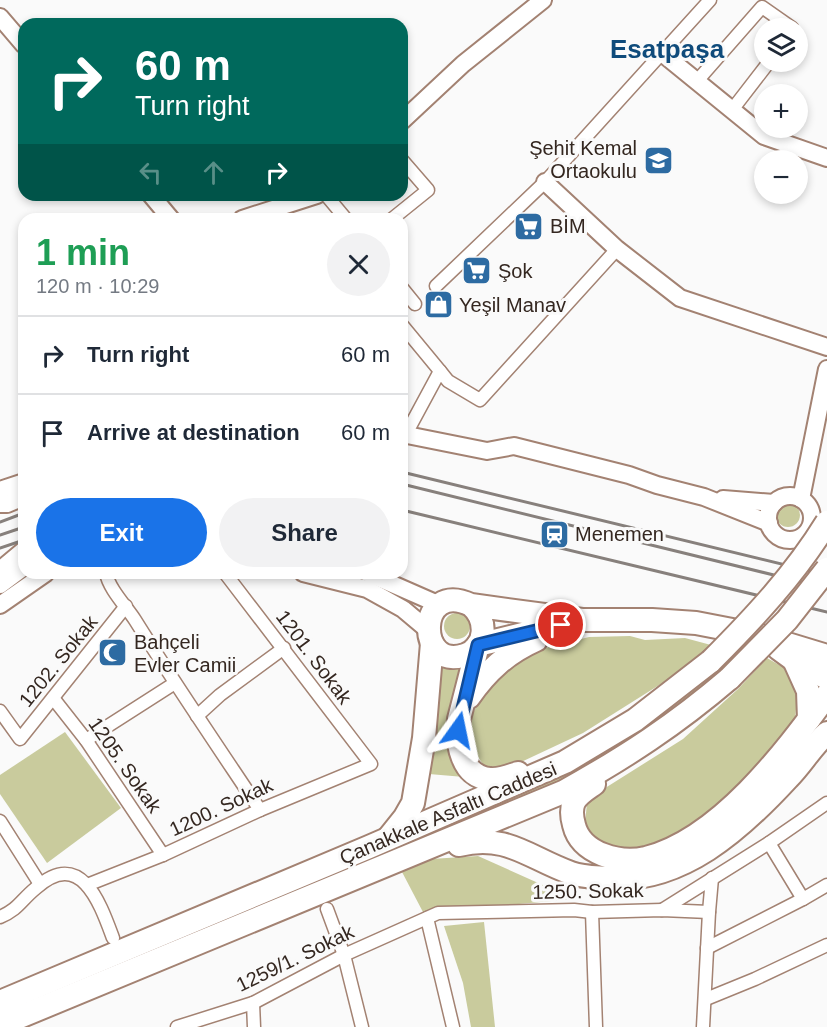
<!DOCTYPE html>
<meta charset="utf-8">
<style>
:root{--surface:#fff;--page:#f2f2f3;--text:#1f2937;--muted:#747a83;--line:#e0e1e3;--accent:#1a73e8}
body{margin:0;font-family:Arial,sans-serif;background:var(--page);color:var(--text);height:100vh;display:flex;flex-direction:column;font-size:22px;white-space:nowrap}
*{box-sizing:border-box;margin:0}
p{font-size:20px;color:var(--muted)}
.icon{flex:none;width:33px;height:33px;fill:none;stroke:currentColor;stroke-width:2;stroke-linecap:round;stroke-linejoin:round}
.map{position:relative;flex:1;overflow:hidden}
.sheet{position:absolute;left:18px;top:213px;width:390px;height:366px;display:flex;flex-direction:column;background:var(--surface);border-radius:18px;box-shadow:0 3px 9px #0003}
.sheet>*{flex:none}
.banner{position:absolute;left:18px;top:18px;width:390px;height:183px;border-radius:18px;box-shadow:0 3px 9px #0003;background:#00695c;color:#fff;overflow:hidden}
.buttons{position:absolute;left:754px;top:18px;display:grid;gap:12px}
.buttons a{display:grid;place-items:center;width:54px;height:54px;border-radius:50%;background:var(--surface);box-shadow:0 3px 9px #0003;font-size:30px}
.pin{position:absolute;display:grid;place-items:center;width:51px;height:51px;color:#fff;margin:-26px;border:3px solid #fff;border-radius:50%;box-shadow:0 2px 6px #0007}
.me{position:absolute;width:66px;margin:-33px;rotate:12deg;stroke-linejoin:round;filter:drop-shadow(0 0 4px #0008)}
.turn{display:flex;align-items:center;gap:21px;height:126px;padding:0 18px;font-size:27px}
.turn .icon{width:78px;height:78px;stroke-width:2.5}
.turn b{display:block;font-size:42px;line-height:51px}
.lanes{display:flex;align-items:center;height:57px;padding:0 18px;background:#0003;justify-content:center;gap:30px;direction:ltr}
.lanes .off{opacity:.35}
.round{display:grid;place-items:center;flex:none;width:63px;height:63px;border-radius:32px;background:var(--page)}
.headline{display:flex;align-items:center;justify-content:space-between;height:102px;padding:0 18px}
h1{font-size:36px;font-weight:700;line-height:45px;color:#1e9e55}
.cta{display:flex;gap:12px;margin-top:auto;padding:12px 18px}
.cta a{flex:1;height:69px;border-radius:36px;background:var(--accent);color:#fff;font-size:24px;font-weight:700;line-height:69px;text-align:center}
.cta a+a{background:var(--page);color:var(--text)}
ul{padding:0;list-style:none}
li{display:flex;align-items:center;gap:18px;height:78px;padding:0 18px;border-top:2px solid var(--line)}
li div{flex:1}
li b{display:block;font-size:22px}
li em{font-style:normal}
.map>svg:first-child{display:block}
.green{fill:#c9cb9d}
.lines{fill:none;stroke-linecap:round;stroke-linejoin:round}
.street-casing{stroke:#a38272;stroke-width:15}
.secondary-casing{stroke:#a38272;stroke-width:20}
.highway-casing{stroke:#a38272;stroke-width:26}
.street{stroke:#fff;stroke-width:12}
.secondary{stroke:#fff;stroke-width:16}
.highway{stroke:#fff;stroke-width:22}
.rail{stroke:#87807c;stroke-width:3}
.highway-bridge-casing{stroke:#a38272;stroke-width:26;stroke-linecap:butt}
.highway-bridge{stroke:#fff;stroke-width:22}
.route-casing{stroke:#114b97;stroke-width:15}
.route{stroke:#1a73e8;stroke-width:10}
.labels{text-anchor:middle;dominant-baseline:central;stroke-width:6;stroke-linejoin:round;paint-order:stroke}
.poi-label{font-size:20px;fill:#342720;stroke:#fafafa;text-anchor:start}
.street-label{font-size:20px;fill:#342720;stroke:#fafafa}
.district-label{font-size:26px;font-weight:bold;fill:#0f4b7b;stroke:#fafafa}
</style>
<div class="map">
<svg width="827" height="1027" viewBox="0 0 827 1027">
<rect width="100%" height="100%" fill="#fafafa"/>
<g class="green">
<circle cx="788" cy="515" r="12"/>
<circle cx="457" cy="626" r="13"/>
<polygon points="630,636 645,640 685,638 711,645 683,670 583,733 502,771 484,766 470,745 469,720 485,691 506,670 545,648 589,637"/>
<polygon points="729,655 738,660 707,688 579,774 528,797 171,942 463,813"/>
<polygon points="767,658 788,670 797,696 795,722 769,755 727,799 690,828 650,846 622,850 598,841 585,824 587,802 602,790 683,739 738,689"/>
<polygon points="437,662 463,667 451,703 445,729 451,763 464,777 429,774"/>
<polygon points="65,732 121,808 47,863 0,794 0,775"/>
<polygon points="478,856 574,899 441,911 424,914 402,872 431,859"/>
<polygon points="484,922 495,1027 471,1027 463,983 444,926"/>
</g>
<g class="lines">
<defs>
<g id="street">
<polyline points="697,81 762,7 792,28"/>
<polyline points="732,110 769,62"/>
<polyline points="326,195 346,219"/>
<polyline points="392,219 428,190 402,160"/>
<polyline points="436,286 545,182 710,0"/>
<polyline points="402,288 415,304"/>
<polyline points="402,325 440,371"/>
<polyline points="406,434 440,371 448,381 480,400 617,249"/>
<path d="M106,573C109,589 126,606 135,620C175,684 218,747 260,810"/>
<polyline points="53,698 86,740 163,855"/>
<polyline points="0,711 20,739 126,606"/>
<polyline points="197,716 220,695 284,648"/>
<polyline points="86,740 175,683"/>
<polyline points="0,821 40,884"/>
<polyline points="769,843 803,899 827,885"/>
<polyline points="87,885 163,855 260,810 371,764 225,573"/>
<polyline points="327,909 344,955 362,1027"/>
<polyline points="662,910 769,843 827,803"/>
<polyline points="592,912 596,1027"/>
<path d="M0,917C19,909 21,900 36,888C81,848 100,903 113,938"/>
<polyline points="427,918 453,1027"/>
<polyline points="707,948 803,899"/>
<polyline points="706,999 755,979 827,945"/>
<polyline points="253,1003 254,1027"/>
<polyline points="177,1027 253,1003 344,955 438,913 574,910 592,912 662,910 709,912"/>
<polyline points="703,1027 709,912 712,878"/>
</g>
<g id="secondary">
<polyline points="0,17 24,45"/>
<polyline points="662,53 764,136 827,158"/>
<polyline points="402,121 463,64 543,0"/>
<polyline points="545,182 617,249 680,298 827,347"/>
<polyline points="151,195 171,219"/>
<polyline points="242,219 317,195"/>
<polyline points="402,434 487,451 514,446 629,475 657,485 704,497 769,523"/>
<polyline points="0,490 24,482"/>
<circle cx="790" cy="518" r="22"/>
<polyline points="723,499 774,503"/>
<polyline points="801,499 827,369"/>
<polyline points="0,504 7,504 24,497"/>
<polyline points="0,570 24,550"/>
<polyline points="303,573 367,589 403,609 428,630"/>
<polyline points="367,573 440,605"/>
<polyline points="0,585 24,567"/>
<polyline points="0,605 46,573"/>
</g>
<g id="highway">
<path d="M471,605C487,619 488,646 465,655C416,672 416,579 471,605L582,620H652L696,623L758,635L827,656"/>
<polyline points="779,649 794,660 827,678"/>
<polyline points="794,660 808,691 809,719"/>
<path d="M469,697C487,671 507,653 536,640"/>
<path d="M518,773C509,776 500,780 490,779C461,777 456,742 459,719L478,645L568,623"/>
<path d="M594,784C587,789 578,794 574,802C571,809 572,818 574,825C581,854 620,864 646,858C720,839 784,753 827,695"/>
<polyline points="389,837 405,817 413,803 424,738 432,643"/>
<path d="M459,845C506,833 529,858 571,873C582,877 595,877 607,878C681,884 741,829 788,778C802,764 812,746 827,733"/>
<polyline points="0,1002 369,847 565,762 635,720 711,661"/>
<path d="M0,1025L563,792C626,757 675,725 730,678"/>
</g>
</defs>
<use href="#street" class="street-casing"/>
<use href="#secondary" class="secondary-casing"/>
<use href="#highway" class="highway-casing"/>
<use href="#street" class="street"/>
<use href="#secondary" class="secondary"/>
<use href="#highway" class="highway"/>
<g class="rail">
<polyline points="402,472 827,575"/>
<polyline points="402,484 827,588"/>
<polyline points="402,510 827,612"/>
<polyline points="0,522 24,513"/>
<polyline points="0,535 24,527"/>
<polyline points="0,548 24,540"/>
</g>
<defs>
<g id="highway-bridge">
<path d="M711,661C754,618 795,574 827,522"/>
<polyline points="730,678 787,620 827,569"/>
</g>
</defs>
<use href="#highway-bridge" class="highway-bridge-casing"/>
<use href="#highway-bridge" class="highway-bridge"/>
</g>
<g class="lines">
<defs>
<polyline id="route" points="458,730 478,645 561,625"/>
</defs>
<use href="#route" class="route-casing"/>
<use href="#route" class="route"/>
</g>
<defs>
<symbol id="school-square" viewBox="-11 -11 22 22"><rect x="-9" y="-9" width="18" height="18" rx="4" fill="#2d6ba2" stroke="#fafafa"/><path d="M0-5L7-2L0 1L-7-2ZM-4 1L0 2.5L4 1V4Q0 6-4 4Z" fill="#fff"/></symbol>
<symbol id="supermarket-square" viewBox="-11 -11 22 22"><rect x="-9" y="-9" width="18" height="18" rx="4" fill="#2d6ba2" stroke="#fafafa"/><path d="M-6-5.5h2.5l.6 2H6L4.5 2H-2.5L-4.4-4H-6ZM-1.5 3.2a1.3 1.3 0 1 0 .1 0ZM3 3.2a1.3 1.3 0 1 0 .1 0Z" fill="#fff"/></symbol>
<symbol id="shop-square" viewBox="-11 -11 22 22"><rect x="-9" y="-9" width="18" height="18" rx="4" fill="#2d6ba2" stroke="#fafafa"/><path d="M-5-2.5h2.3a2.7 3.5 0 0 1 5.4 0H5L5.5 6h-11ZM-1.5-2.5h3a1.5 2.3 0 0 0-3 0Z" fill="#fff"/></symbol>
<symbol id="station-square" viewBox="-11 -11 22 22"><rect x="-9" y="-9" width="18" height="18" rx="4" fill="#2d6ba2" stroke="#fafafa"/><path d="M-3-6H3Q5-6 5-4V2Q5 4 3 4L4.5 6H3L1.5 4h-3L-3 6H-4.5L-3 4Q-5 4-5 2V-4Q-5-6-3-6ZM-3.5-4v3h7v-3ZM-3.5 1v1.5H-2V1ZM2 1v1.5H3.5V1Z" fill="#fff"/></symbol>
<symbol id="mosque-square" viewBox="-11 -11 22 22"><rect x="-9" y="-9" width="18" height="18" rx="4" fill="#2d6ba2" stroke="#fafafa"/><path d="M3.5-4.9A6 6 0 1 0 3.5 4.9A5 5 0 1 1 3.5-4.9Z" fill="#fff"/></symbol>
</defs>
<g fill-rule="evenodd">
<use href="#school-square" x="642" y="144" width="33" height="33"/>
<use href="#supermarket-square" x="512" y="210" width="33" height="33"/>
<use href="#supermarket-square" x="460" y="254" width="33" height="33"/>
<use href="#shop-square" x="422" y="288" width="33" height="33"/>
<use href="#station-square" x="538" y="518" width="33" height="33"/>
<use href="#mosque-square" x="96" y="636" width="33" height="33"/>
</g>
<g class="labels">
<g class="poi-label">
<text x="637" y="148" text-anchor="end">Şehit Kemal<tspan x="637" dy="23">Ortaokulu</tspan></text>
<text x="550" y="226">BİM</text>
<text x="498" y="271">Şok</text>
<text x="459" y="305">Yeşil Manav</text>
<text x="575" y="534">Menemen</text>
<text x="134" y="642">Bahçeli<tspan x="134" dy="23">Evler Camii</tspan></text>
</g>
<g class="street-label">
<text transform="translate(314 657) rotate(53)">1201. Sokak</text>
<text transform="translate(58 661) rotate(-51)">1202. Sokak</text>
<text transform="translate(125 765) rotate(55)">1205. Sokak</text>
<text transform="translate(221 807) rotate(-25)">1200. Sokak</text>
<text transform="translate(448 813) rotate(-23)">Çanakkale Asfaltı Caddesi</text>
<text transform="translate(588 891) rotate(-1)">1250. Sokak</text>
<text transform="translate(295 958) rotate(-26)">1259/1. Sokak</text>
</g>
<g class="district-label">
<text x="667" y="49">Esatpaşa</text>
</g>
</g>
</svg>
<div class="buttons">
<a><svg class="icon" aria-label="layers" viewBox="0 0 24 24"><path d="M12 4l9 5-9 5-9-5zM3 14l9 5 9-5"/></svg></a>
<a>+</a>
<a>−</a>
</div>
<div class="pin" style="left:561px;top:625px;background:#d93025"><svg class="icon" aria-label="arrive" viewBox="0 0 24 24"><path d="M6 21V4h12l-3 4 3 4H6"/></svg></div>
<svg class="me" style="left:458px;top:730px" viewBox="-20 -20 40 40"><path d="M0-17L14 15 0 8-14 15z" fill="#1a73e8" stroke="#fff" stroke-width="4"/></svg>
<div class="banner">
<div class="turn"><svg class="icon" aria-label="right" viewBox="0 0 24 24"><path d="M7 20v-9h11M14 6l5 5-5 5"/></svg><div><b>60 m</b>Turn right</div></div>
<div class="lanes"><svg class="icon off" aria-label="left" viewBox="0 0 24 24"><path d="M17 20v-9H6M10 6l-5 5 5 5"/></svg><svg class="icon off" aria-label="ahead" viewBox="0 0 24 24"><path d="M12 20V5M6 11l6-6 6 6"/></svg><svg class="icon" aria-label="right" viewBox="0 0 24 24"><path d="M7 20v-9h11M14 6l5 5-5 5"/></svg></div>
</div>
<section class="sheet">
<div class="headline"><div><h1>1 min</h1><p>120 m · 10:29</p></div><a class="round"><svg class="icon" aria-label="close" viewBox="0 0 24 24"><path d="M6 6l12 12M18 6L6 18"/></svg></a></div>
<ul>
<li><svg class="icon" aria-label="right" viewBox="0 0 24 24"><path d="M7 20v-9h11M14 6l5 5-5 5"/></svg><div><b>Turn right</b></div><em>60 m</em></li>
<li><svg class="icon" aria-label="arrive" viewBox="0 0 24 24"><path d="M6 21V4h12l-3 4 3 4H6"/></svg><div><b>Arrive at destination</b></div><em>60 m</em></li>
</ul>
<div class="cta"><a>Exit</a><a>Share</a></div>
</section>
</div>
